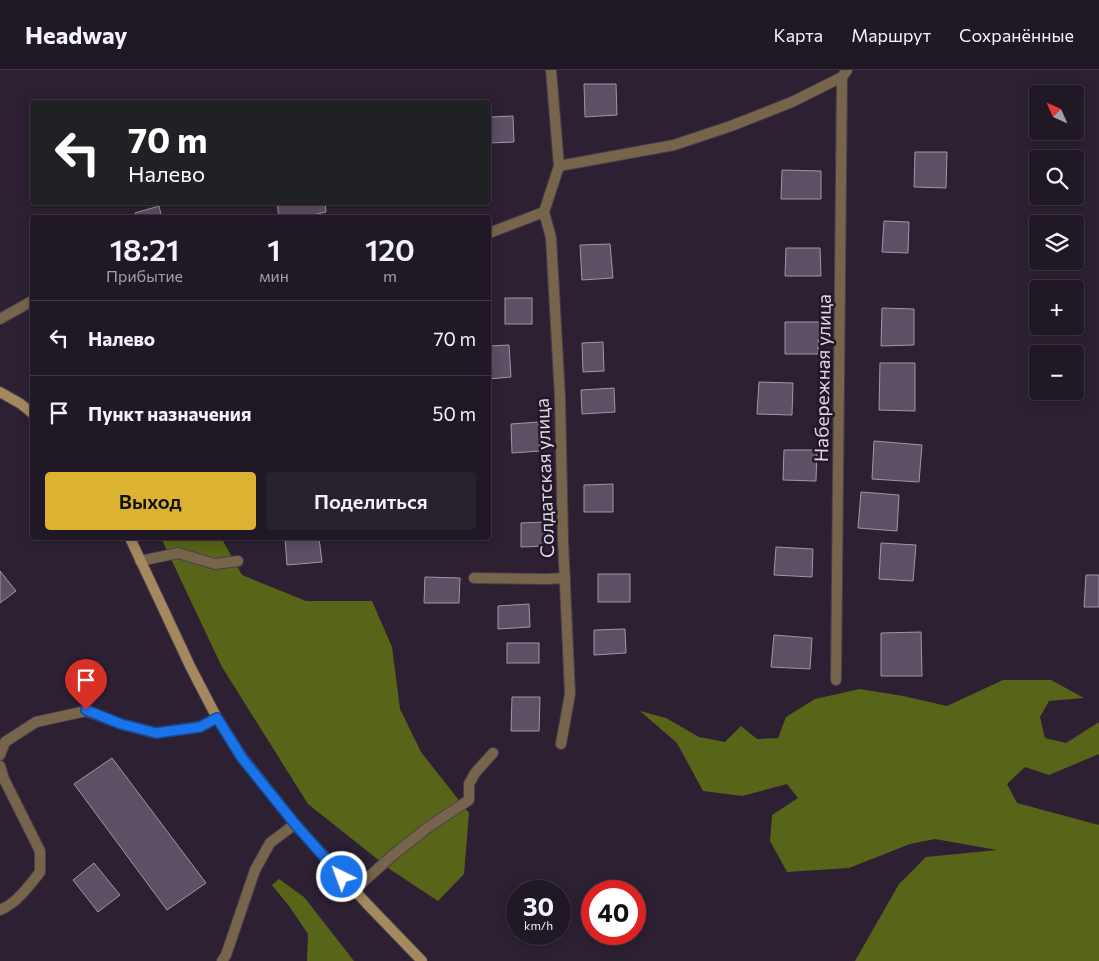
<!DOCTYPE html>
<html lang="ru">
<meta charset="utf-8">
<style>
:root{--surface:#211826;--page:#29212e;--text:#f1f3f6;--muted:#a2a0a7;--line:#3e3743;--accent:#dcb233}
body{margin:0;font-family:Commissioner,sans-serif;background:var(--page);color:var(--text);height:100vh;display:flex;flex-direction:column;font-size:19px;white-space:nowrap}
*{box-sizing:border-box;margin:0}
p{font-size:16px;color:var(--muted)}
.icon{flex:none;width:28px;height:28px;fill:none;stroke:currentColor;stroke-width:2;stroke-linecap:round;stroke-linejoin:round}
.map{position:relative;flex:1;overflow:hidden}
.drawer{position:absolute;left:30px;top:145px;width:461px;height:325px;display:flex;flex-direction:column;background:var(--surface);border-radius:5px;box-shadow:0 2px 12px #0003,0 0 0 1px var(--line)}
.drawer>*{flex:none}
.banner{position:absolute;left:30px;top:30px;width:461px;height:105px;border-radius:5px;box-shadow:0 2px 12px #0003,0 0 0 1px var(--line);background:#202124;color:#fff;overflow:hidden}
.needle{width:32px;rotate:315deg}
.fabs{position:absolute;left:1029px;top:15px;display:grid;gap:10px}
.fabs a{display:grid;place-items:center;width:55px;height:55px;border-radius:5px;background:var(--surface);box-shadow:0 2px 12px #0003,0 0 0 1px var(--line);font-size:25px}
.speed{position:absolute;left:506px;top:810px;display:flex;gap:10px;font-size:25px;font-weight:700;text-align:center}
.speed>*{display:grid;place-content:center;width:65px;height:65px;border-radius:50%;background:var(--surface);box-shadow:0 2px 12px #0003,0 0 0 1px var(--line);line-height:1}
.speed small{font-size:12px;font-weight:400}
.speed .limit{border:8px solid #d22;background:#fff;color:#111}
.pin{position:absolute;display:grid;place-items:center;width:42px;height:42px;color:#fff;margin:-51px -21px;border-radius:50% 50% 50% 0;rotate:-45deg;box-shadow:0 0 5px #0007}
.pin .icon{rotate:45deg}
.me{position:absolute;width:55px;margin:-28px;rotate:318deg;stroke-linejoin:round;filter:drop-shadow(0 0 4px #0008)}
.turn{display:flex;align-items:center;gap:18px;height:105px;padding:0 15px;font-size:22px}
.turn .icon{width:65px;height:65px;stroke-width:2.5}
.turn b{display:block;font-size:35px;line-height:42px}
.eta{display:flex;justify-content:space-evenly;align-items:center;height:85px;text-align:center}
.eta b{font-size:30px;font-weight:600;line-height:35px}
.action{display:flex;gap:10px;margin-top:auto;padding:10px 15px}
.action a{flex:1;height:58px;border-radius:5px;background:var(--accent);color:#111;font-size:20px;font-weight:600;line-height:58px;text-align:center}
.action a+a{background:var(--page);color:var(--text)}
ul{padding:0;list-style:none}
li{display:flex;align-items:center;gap:15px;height:75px;padding:0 15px;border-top:1px solid var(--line)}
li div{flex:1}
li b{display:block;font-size:19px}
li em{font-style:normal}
header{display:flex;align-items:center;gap:30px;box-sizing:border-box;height:70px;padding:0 25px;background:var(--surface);border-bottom:1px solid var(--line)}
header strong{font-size:24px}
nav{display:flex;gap:28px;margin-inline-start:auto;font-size:18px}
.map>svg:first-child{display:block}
.forest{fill:#586417}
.building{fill:#5d4f64;stroke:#a394ab}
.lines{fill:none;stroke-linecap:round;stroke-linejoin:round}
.lane-casing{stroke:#493d4e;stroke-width:12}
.street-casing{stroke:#493d4e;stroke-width:12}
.secondary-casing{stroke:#493d4e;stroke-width:12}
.lane{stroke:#77654b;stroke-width:10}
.street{stroke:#77654b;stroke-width:10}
.secondary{stroke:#a5895e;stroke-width:10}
.route-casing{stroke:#114b97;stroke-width:12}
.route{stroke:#1a73e8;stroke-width:9}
.labels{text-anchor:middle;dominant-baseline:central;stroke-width:5;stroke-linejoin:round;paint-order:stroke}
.street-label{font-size:19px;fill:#dfd7e3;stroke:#221628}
</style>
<header>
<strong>Headway</strong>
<nav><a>Карта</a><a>Маршрут</a><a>Сохранённые</a></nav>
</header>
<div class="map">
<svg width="1099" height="891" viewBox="0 0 1099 891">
<rect width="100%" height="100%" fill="#2c2032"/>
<g class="forest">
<polygon points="161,468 226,468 223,471 242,505 306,531 372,531 392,577 400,639 421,682 469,743 464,804 438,831 391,800 308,734 222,597"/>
<polygon points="1003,610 1051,610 1084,628 1049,631 1040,647 1045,668 1066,673 1099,652 1099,684 1049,705 1025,697 1007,714 1017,733 1099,755 1099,891 855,891 899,814 926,787 997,780 935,769 910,774 849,798 787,802 770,771 772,745 798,728 787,714 742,726 703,721 677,673 640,641 666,648 699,667 725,672 741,656 757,669 778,668 786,647 815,629 860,619 903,626 947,636"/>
<polygon points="279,809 304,827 354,891 307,891 308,864 289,836 272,815"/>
</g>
<g class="building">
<polygon points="584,14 616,14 617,45 585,47"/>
<polygon points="513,46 514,72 489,73 489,47"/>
<polygon points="915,82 947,82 946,118 914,117"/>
<polygon points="782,100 821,101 821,129 781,129"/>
<polygon points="277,132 325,132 326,142 300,148 279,148"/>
<polygon points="159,136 162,148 137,148 135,143"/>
<polygon points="884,151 909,152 908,183 882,182"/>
<polygon points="610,174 613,208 582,210 580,175"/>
<polygon points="786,178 820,178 821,206 785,206"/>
<rect x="505" y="228" width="27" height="26"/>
<polygon points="882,238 914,239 914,275 881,276"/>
<polygon points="785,252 819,252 818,284 785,284"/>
<polygon points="603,272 604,301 583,302 582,273"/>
<polygon points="509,275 511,307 489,309 489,276"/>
<polygon points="880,293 915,293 915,341 879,340"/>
<polygon points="759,312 793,313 792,345 757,344"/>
<polygon points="614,318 615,342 582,344 581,320"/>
<polygon points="538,352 540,381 512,383 511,354"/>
<polygon points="874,371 922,375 919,412 872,409"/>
<polygon points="784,380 817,380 816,411 783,410"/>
<polygon points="613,414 613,442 584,442 584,415"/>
<polygon points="861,422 899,425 897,461 858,458"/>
<polygon points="545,452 545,476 521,477 521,453"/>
<polygon points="285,468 319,468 322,492 287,495"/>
<polygon points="881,473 916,475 913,511 879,509"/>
<polygon points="776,477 813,479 812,507 774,505"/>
<polygon points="0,501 16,521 0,533"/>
<rect x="598" y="504" width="32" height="28"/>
<polygon points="1086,505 1099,505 1099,537 1084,537"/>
<polygon points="425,507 460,508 459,533 424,533"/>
<polygon points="529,534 530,557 498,559 498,536"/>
<polygon points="625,559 626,583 594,585 594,560"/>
<polygon points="921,562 922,606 881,606 881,563"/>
<polygon points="774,565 812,568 810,599 771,597"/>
<rect x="507" y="573" width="32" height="20"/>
<polygon points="512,627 540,627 539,661 511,661"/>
<polygon points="112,688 206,813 167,840 74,714"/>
<polygon points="94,793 120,825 98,842 73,810"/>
</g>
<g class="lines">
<defs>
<g id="lane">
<polyline points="0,249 32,231"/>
<polyline points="140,491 178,483 215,494 238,491"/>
<polyline points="474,508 546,509 565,508"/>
<polyline points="0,685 5,672 36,652 86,641 121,654 156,663 199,657 217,648"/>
<path d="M0,696L4,709L40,781V802C30,815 16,834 0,840"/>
<polyline points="354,820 393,785 427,758 469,730 469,714 475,703 493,683"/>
<polyline points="222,891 226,885 255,800 270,773 295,754"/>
</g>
<g id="street">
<polyline points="551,0 559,96 544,142 551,168 560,327 563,470 570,624 561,674"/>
<polyline points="559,96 674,75 731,56 792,32 842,7 847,0"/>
<polyline points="489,163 544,142"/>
<polyline points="836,610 842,7"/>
</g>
<g id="secondary">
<polyline points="0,322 21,334 32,343"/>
<polyline points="130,468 191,598 217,648 242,687 295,754 367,834 422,891"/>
</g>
</defs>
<use href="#lane" class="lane-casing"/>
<use href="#street" class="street-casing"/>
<use href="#secondary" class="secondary-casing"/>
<use href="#lane" class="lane"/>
<use href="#street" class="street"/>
<use href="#secondary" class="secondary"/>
</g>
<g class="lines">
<defs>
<polyline id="route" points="86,640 121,654 156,663 200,657 217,648 242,688 295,754 342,807"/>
</defs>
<use href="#route" class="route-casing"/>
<use href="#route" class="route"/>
</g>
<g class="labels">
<g class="street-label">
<text transform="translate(822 308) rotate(-89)">Набережная улица</text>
<text transform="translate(544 408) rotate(-92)">Солдатская улица</text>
</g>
</g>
</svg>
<div class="fabs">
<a><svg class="needle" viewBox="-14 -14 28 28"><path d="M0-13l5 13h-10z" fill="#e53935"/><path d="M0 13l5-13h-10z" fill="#a2a0a7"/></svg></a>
<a><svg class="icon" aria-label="search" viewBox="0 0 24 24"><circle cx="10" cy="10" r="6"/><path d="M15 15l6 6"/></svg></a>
<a><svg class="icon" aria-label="layers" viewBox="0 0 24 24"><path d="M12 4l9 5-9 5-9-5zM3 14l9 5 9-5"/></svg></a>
<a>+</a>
<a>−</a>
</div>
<div class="speed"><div>30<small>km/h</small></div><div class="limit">40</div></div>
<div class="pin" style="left:86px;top:640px;background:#d93025"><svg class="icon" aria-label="arrive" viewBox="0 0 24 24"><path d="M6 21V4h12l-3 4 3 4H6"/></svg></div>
<svg class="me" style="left:342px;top:807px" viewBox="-20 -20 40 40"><circle r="17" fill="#1a73e8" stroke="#fff" stroke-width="3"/><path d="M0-11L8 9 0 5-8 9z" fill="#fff"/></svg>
<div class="banner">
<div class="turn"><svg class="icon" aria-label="left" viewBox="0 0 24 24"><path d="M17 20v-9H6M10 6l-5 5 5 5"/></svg><div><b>70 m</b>Налево</div></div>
</div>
<section class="drawer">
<div class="eta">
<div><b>18:21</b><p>Прибытие</p></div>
<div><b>1</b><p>мин</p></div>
<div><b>120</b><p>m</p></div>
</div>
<ul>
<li><svg class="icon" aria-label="left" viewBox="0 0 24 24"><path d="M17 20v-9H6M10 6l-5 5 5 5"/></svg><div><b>Налево</b></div><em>70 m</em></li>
<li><svg class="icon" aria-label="arrive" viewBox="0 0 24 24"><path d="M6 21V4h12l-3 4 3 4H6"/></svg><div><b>Пункт назначения</b></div><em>50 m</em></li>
</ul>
<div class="action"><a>Выход</a><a>Поделиться</a></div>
</section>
</div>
